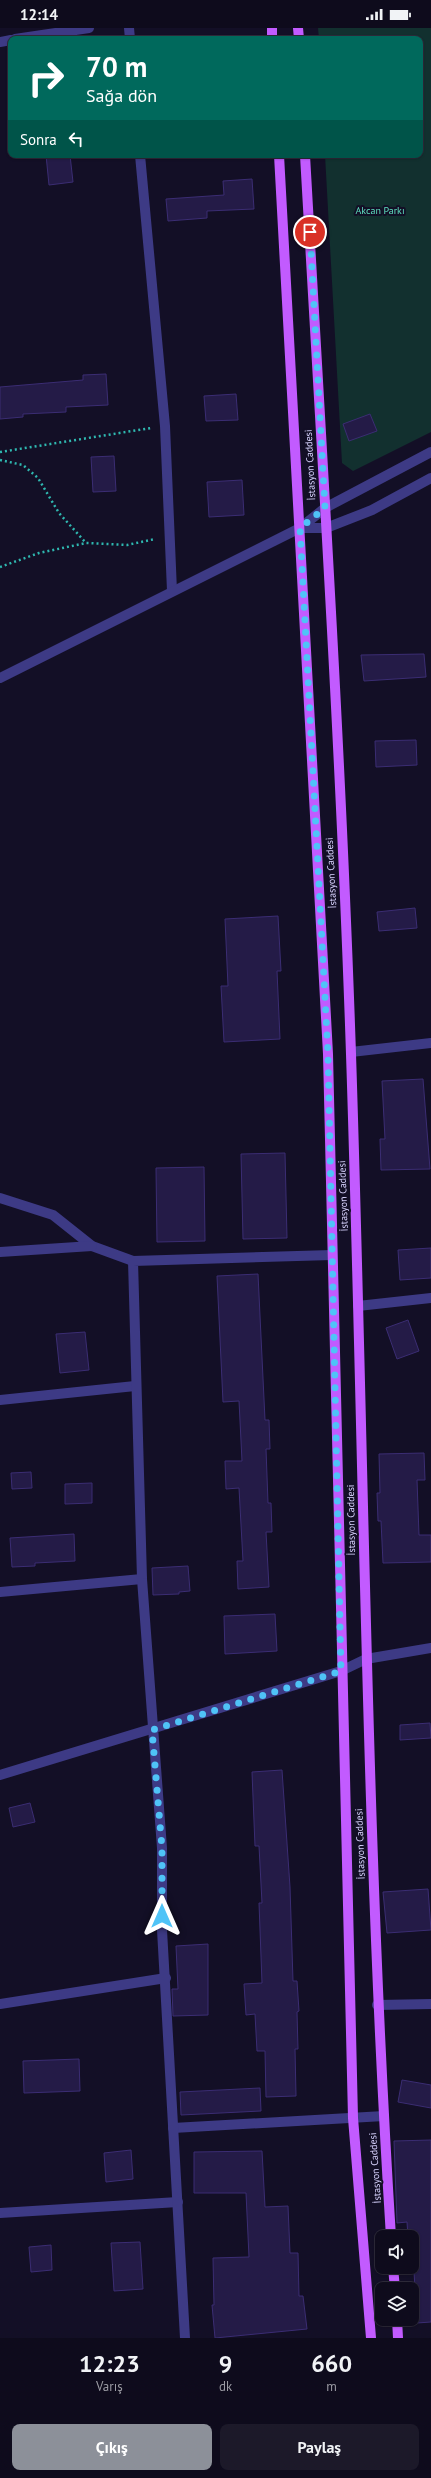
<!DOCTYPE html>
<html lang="tr">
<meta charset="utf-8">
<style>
:root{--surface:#0e0b1c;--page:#1c1929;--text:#f1f3f6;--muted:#9b9ba3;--line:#2e2b3b;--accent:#8c9099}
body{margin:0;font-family:"PT Sans",sans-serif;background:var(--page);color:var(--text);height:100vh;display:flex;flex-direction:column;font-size:15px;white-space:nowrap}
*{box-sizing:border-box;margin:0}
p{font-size:13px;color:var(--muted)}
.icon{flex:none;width:22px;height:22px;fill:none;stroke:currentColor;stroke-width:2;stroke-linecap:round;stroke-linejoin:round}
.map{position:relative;height:2310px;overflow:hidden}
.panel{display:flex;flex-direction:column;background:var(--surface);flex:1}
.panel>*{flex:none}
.top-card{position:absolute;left:8px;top:8px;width:415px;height:122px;border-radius:8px;box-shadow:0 1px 3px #0004,0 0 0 1px var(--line);background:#00695c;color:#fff;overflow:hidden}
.controls{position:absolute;left:375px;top:2202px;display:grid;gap:8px}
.controls a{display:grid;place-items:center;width:44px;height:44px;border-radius:8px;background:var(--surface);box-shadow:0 1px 3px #0004,0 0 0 1px var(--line);font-size:20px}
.pin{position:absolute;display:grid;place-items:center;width:34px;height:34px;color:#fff;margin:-17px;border:2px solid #fff;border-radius:50%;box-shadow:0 1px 4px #0007}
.me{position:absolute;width:44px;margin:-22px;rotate:0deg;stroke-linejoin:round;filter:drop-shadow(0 0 3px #0008)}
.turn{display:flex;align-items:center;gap:14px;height:84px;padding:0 12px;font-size:18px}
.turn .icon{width:52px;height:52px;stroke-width:2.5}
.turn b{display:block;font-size:28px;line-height:34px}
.then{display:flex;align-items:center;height:38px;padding:0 12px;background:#0003;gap:8px;font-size:15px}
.eta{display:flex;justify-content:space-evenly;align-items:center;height:68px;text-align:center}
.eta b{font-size:24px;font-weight:700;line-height:28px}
.button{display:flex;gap:8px;margin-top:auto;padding:8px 12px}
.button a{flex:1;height:46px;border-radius:8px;background:var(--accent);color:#fff;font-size:16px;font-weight:700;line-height:46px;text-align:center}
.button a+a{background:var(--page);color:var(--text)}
.status{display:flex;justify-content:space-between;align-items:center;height:28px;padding:0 20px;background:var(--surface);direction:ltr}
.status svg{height:11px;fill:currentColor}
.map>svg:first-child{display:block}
.green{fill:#12302f}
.building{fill:#241b47;stroke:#3b2d73}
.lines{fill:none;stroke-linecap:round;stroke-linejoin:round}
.path{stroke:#2fb8b0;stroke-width:2.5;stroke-dasharray:2 3;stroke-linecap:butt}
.minor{stroke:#3d3a85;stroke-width:10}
.major{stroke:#c25bff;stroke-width:10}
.route{stroke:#4fc3f7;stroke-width:7;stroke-dasharray:0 12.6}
.labels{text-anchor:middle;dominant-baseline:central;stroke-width:4;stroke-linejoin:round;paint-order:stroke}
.park-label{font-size:10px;fill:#5fe0c0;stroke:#130f26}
.street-label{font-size:10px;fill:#d9d4ff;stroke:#130f26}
</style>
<div class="status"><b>12:14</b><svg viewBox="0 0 49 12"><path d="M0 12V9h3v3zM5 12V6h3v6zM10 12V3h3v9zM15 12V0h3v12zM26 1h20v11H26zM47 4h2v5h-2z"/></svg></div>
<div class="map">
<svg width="431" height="2310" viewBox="0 0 431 2310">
<rect width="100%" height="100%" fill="#130f26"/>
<polygon class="green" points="318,0 431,0 431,404 353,443 342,435 325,127 420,127 420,11 319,11"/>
<g class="building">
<polygon points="46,127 70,127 73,154 49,157"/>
<polygon points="252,151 254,181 207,183 207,190 168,193 166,171 224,167 223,153"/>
<polygon points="106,346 108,377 66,379 66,384 23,386 23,389 0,391 0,359 83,352 83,347"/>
<polygon points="236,366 238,392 206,393 204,368"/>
<polygon points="370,386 377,403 349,413 343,396"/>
<polygon points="114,428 116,463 93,464 91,429"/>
<polygon points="242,452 244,487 209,489 207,454"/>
<polygon points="424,626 426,649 364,653 361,627"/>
<polygon points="416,712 417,737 376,739 375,713"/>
<polygon points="415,880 417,900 379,903 377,884"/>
<polygon points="278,888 281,943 277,943 280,1011 224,1014 221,958 228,958 225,891"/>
<polygon points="423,1051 430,1141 381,1142 380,1111 385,1111 382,1053"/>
<polygon points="285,1125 287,1210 243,1211 241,1126"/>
<polygon points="204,1139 205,1213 157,1214 156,1140"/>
<polygon points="431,1220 431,1250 400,1252 398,1222"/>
<polygon points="258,1246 265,1392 269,1392 270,1421 266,1421 268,1475 271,1475 272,1504 266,1504 269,1559 238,1561 237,1533 243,1533 239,1460 226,1461 225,1433 242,1433 239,1373 223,1374 217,1248"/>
<polygon points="408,1292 419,1323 397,1331 386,1300"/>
<polygon points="85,1304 89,1342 60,1345 56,1306"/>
<polygon points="424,1425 425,1452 417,1452 419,1507 431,1507 431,1534 383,1535 381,1493 378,1493 377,1465 380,1465 379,1426"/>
<polygon points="31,1444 32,1460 12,1461 11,1445"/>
<polygon points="92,1455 92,1475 65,1476 65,1456"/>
<polygon points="74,1506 75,1533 35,1535 35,1538 12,1539 10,1510"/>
<polygon points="188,1538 190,1563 179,1564 179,1566 153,1567 152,1540"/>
<polygon points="275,1586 277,1623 225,1626 224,1588"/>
<polygon points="430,1695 431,1710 400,1712 400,1697"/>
<polygon points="282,1742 290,1859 293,1953 297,1953 299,1983 297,1984 298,2021 295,2021 296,2068 266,2069 265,2023 257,2023 255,1986 246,1987 244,1956 262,1955 259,1875 262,1875 259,1818 255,1818 252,1744"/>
<polygon points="30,1775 35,1794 13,1799 9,1780"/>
<polygon points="428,1861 431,1902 387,1905 383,1864"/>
<polygon points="208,1916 208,1987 173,1988 172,1961 178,1961 176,1918"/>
<polygon points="79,2031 80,2063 24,2065 23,2033"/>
<polygon points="402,2052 431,2057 431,2080 398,2074"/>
<polygon points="260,2060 261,2083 181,2087 180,2064"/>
<polygon points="431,2112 431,2294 417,2295 412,2209 408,2209 407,2194 397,2195 394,2113"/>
<polygon points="131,2122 133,2151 106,2154 104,2125"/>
<polygon points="262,2123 265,2179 288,2178 290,2225 298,2225 299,2268 303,2268 307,2301 215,2310 212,2277 214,2277 213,2230 249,2229 246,2165 194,2165 194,2124"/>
<polygon points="140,2214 143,2261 114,2263 111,2215"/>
<polygon points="51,2217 52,2242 31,2244 29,2219"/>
</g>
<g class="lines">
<g class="path">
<polyline points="0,424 151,400"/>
<polyline points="0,432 23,437 38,450 59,485 86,515"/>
<polyline points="0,539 39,525 86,515 127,517 155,511"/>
</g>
<g class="minor">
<polyline points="129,0 130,11"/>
<polyline points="15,11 89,0"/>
<polyline points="0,14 11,12"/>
<polyline points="140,127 165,398 172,563"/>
<polyline points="300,500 326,500 372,482 431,450"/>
<polyline points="0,650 300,500 325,480 431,424"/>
<polyline points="351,1024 431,1015"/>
<polyline points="0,1170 53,1187 92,1218 133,1233"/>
<polyline points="0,1224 92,1218"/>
<polyline points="358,1278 431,1270"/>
<polyline points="0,1372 135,1358"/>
<polyline points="0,1564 142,1551"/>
<polyline points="0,1747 341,1643 366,1631 431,1620"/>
<polyline points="0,1976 166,1950"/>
<polyline points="377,1977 431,1976"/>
<polyline points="173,2100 384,2088"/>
<polyline points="0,2185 178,2174"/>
<polyline points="185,2310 162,1902 162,1820 142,1551 133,1233 332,1227"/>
</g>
<g class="major">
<polyline points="272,0 272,11"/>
<polyline points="298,0 299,11"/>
<polyline points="279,127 328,1026 353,2090 371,2310"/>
<path d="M305,127C322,427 341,726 351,1026C364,1421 366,1815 391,2209"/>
<polyline points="393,2239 395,2261"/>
<polyline points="397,2291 398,2310"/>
</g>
</g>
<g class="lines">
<polyline class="route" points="162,1888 162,1820 152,1702 341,1643 328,1026 300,500 325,480 310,204"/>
</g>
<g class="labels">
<g class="park-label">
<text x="380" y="182">Akcan Parkı</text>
</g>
<g class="street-label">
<text transform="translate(310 437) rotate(-93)">İstasyon Caddesi</text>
<text transform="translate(331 845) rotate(-93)">İstasyon Caddesi</text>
<text transform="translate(343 1168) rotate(-92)">İstasyon Caddesi</text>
<text transform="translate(351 1492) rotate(-91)">İstasyon Caddesi</text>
<text transform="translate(360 1816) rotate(-92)">İstasyon Caddesi</text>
<text transform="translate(375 2140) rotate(-94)">İstasyon Caddesi</text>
</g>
</g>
</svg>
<div class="controls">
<a><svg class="icon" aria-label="sound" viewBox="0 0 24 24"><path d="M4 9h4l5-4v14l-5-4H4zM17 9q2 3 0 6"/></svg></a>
<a><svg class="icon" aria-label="layers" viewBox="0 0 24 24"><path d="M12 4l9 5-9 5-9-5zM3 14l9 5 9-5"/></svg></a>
</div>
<div class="pin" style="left:310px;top:204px;background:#d93025"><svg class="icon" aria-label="arrive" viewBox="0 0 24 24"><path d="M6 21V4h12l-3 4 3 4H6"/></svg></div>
<svg class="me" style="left:162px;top:1888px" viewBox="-20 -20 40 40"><path d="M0-17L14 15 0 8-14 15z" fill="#4fc3f7" stroke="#fff" stroke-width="4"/></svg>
<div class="top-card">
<div class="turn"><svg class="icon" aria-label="right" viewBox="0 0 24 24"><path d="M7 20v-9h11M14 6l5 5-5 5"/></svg><div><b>70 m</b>Sağa dön</div></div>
<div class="then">Sonra<svg class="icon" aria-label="left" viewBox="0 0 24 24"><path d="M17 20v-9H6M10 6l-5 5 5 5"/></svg></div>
</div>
</div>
<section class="panel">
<div class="eta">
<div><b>12:23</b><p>Varış</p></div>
<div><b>9</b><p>dk</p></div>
<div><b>660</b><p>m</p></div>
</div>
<div class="button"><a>Çıkış</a><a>Paylaş</a></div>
</section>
